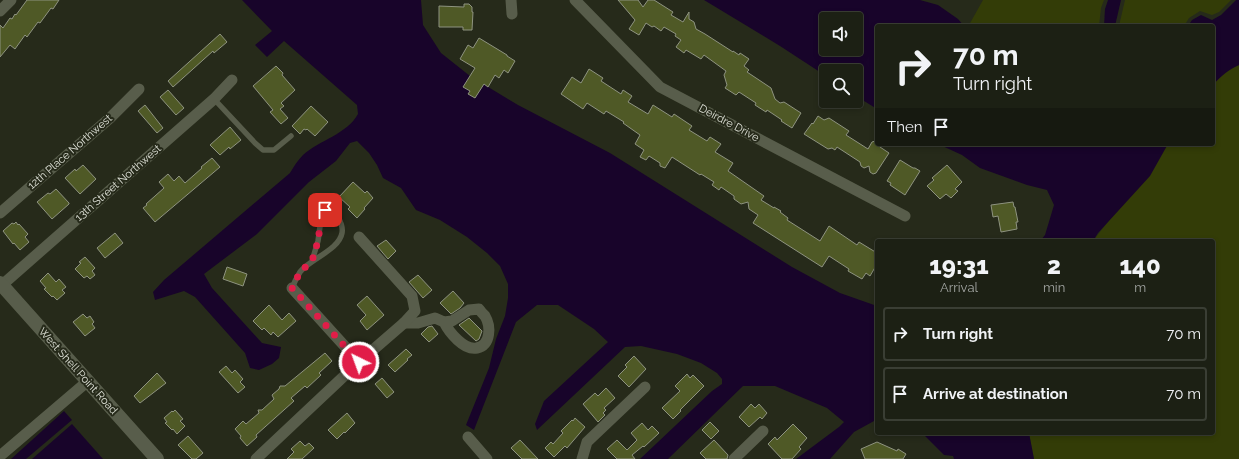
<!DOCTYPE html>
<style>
:root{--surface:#1c2014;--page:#292d22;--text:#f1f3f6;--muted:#a0a3a0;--line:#3a3e34}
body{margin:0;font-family:Raleway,sans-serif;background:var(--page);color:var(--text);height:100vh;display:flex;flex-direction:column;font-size:15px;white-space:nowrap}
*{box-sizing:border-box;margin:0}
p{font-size:13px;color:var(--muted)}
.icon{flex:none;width:22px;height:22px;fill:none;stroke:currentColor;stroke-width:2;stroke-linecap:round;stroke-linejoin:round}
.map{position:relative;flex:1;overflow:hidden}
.side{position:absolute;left:875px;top:239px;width:340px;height:196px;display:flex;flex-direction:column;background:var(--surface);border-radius:4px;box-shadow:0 2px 6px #0003,0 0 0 1px var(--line)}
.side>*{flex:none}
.hud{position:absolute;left:875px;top:24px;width:340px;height:122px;border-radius:4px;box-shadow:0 2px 6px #0003,0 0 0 1px var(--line);background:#1c2014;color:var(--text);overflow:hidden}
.buttons{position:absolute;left:819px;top:12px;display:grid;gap:8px}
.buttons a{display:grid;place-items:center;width:44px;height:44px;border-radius:4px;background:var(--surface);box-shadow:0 2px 6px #0003,0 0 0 1px var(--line);font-size:20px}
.pin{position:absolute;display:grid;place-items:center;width:34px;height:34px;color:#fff;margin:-17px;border-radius:8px;box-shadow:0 2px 6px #0006}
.me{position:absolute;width:44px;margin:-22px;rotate:318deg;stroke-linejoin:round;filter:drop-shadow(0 0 3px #0008)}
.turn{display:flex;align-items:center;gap:14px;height:84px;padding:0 12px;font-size:18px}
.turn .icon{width:52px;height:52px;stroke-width:2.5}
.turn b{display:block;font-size:28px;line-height:34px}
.then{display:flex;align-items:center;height:38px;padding:0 12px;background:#0003;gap:8px;font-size:15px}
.eta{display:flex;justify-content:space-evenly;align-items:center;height:68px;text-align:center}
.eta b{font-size:24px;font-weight:800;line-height:28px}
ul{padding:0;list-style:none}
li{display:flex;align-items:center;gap:12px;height:54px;margin:0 8px 6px;padding:0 4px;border:2px solid var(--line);border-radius:4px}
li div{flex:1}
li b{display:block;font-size:15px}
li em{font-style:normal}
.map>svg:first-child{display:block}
.green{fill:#333c07}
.water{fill:#18042a;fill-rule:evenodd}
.building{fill:#4f5926;stroke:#8e9380}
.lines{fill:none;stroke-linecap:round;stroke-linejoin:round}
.service{stroke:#585d4b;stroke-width:5.5}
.minor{stroke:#585d4b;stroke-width:11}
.tertiary{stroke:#585d4b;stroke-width:14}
.route{stroke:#e11d48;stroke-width:7;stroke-dasharray:0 12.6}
.labels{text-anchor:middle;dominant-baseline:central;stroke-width:4;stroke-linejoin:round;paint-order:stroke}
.street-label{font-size:11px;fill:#dee1d7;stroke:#262a1a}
</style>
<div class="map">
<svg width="1239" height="459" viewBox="0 0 1239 459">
<rect width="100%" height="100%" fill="#262a1a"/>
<g class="green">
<polygon points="983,0 1104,0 1101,8 1099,26 970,26 969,25"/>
<polygon points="1125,0 1231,0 1219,12 1212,15 1200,11 1189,18 1184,26 1119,26"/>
<path d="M1239,65V459H1034L1029,433H1213V241H1093L1168,144H1213V85C1220,76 1229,69 1239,65Z"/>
</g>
<g class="water">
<path d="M242,0H421L423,25L441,53L470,76L518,105L610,153L792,267L840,293L877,306V420L874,421L854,432L830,459H796L839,427L844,422L827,408L775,386H743L668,459H640L712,391L722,384V379L717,373L701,363L677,354L641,346L625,347L537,430L535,424L544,401L608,342L594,329L558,305H537L516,322L474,430L466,425L489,368L496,339L505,316L508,298V284L500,266L487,253L467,237L440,220L416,210L401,188L383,178L377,165L369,153L357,141L350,143L336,161L309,182L257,234L204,274L212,288L262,343L281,347L279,358L272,364L259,370L250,368L245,353L195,297L184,291L155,300L153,292L164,280L290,173C294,166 298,160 303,155C320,140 347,134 358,114L357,105L284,41L267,57L255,45L272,31Z"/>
<path d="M704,0H920L938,5L958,19L964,26H877V109L856,96V71H826V76L780,46ZM826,19H856V49H826Z"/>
<polygon points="1108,0 1121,0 1115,26 1104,26 1105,9"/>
<path d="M1236,0H1239V65C1229,69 1220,77 1213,85V26H1188L1192,20L1201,15L1212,20L1221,15Z"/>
<polygon points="938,144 1168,144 1150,176 1098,233 1093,241 1040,241 1045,235 1054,205 1047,190 1027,185 980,168 962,155"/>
<polygon points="64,411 72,420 26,459 11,459"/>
<polygon points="72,424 103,459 32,459"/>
<polygon points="922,433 1029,433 1034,459 954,459 953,456 944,455"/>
</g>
<g class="building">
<polygon points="27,0 59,0 53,9 51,8 40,23 38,22 27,37 25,35 15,49 10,45 0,57 0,25 3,28 10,18 12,19 15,14 16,15"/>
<polygon points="618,0 638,0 643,7 648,0 654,0 673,12 671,15 683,22 689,12 689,19 694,22 696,29 705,34 733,52 733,51 739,55 740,53 749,59 744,66 749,70 747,72 771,88 775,99 780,103 784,102 801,113 792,128 781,121 782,120 767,110 766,112 755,105 756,103 739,92 736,95 725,88 727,85 724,75 726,71 704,55 701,59 686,50 684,53 676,47 681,40 675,36 676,34 664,27 661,31 654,26 652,27 646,23 639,35 629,29 635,20"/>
<polygon points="464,4 469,4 472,7 472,12 473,12 472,30 463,30 463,27 439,27 439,6 464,7"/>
<polygon points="220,34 227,42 214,53 213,51 173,87 168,81"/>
<polygon points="479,38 507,55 507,56 515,61 508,73 504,70 499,78 495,75 488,87 484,84 475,98 468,94 470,91 463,87 475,68 460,59 468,45 473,48"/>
<polygon points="276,66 283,73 282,75 295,90 281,103 284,106 280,109 288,118 281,124 270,112 273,110 253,86"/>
<polygon points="589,69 603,78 601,81 621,94 623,90 632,96 628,102 648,114 653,105 672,117 674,114 692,126 689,130 707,141 710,137 721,144 715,152 733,163 728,171 764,196 761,200 774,208 774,207 781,211 780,212 788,218 787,220 820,241 829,226 857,245 859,242 877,253 877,264 870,276 866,273 862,279 848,271 849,269 829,256 822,267 753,223 758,215 749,209 748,202 741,204 734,199 734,196 721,187 719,190 712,185 714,182 701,174 700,175 672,157 665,168 660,166 660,163 649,156 646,160 640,157 644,150 635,144 640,135 623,123 624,122 606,111 604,114 587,103 583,109 561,94 572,77 581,83"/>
<polygon points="168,90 184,108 176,115 160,97"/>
<polygon points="145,105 163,128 157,133 138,111"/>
<polygon points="311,106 328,122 315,136 307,129 306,130 304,129 300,134 292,126"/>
<polygon points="818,116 824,120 829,118 832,120 849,131 846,135 868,149 872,142 875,141 877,144 879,144 880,147 889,153 876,173 873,174 870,172 869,166 864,168 861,166 860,162 837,147 835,150 832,148 828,149 804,134 812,123 813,124"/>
<polygon points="230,127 241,140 230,149 229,147 220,155 210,145"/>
<polygon points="212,158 220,167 155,222 143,208 147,205 146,204 164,188 159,182 168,174 174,181 179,176 185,183 202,168 201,167"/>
<polygon points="900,160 913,168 915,168 920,171 905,195 890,185 891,183 887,181"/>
<polygon points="83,165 96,179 80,194 65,178 75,169 76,171"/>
<polygon points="947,165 962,182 955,189 958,191 951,198 946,194 940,199 927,186 934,180 932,178"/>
<polygon points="353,182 365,193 367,191 373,198 364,208 365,209 357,218 348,209 350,207 339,197"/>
<polygon points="56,189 69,203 69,204 52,219 37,202 48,193 50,194"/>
<polygon points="1013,202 1014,207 1015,207 1018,222 1016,222 1017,229 1001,232 998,216 993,217 991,205"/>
<polygon points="16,222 18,225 19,224 28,234 25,237 29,242 20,250 14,243 13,244 3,231 12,223 14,224"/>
<polygon points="115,233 123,243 105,258 97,248"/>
<polygon points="386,240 396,251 388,259 377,246"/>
<polygon points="85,257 95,268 92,271 95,275 90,279 87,276 84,278 75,269 81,263 79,262"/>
<polygon points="227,267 247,274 243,286 223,279"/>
<polygon points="48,273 56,282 59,279 66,287 62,290 65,293 57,300 53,296 52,297 44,289 46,288 40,281"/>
<polygon points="418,275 432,290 423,298 409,282"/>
<polygon points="453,291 464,303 460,308 451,314 440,303"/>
<polygon points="367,296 384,315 367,330 360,321 366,315 357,305"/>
<polygon points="269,305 282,320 289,313 296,321 278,337 273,332 271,335 264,328 262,330 253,321"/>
<polygon points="83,314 87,318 90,316 94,322 92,324 95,328 85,336 73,322"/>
<polygon points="469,318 482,331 479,339 476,341 459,325"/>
<polygon points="432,326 438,334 429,342 421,334 428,327"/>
<polygon points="406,349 412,355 407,359 408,360 395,372 388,365"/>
<polygon points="325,353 332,361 319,373 321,375 307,388 305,386 291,398 294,401 256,435 257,437 247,446 240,438 241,436 235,429 243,421 246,424 259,413 258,410 262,410 274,399 272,395 279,389 280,386 285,386"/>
<polygon points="634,356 646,369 629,387 618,376 627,367 625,365"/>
<polygon points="226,366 232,373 235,370 243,379 240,382 245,387 238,393 219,372"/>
<polygon points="157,373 166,383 140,403 134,396"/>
<polygon points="687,374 690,378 693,375 704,386 680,410 681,411 673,419 662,408 680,391 675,386"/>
<polygon points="382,378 394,392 387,398 375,384"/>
<polygon points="606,388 615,398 604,408 606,410 603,413 605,415 598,422 583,404 595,393 598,396"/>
<polygon points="751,404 755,408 759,404 767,413 762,419 760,417 749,427 739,417"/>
<polygon points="175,410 183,419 180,421 185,426 177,434 173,429 172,430 165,423 167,422 164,418 172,411 173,412"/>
<polygon points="347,413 355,423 345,433 344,432 337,439 328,430"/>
<polygon points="575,418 585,427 567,448 565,446 554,457 545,448 551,442 553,444 563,433 561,431 572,420 573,421"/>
<polygon points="710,422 719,431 711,439 702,430"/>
<polygon points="642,423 648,430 652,426 659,433 644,447 643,446 632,455 635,459 617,459 607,449 617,440 627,450 637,440 631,433"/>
<polygon points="793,424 807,438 799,447 801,449 792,459 782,459 768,444 775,437 777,440"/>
<polygon points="188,436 203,453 196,459 192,459 178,445"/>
<polygon points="520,440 538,459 522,459 511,448"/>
<polygon points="714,440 728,455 727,459 706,459 700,453"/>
<polygon points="300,441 305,446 309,443 314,448 302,459 287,459 294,452 291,449"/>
<polygon points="877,442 897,451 898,449 906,454 903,459 865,459 861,449"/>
</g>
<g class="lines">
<g class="service">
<polyline points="214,99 255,143 263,150 274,150 291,136"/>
<path d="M292,288C294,283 297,277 300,272C310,259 339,250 342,233C344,223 333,203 322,212L318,241L312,261"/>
</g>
<g class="minor">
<polyline points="511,0 512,14"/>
<polyline points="575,0 660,87 905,216"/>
<polyline points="0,11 11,0"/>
<polyline points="0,213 110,118 139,89"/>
<polyline points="2,285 214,99 232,80"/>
<polyline points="292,288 359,362"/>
<path d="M404,323H418L435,318L444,322L452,321L469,310L479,309C481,312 483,314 485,316C491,326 491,345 477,348C464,351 449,332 444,322"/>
<polyline points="468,437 487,459"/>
<polyline points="0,456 88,381"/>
<polyline points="256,459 359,362 404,323 415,311 412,296 359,237"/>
<polyline points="582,459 587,442 645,387"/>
<polyline points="734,459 763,431"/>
</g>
<polyline class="tertiary" points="0,283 157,459"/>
</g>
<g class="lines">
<polyline class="route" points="325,210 322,212 318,241 312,261 300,272 292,288 359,362"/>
</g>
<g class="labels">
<g class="street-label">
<text transform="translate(729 123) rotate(28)">Deirdre Drive</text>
<text transform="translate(70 152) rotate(-41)">12th Place Northwest</text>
<text transform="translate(118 183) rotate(-41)">13th Street Northwest</text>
<text transform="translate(78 371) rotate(48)">West Shell Point Road</text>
</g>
</g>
</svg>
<div class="buttons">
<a><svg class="icon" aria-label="sound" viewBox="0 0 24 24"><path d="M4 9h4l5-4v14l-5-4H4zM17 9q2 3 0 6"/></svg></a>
<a><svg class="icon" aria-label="search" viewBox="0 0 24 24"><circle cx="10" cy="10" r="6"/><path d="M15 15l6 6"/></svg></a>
</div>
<div class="pin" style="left:325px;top:210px;background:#d93025"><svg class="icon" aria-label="arrive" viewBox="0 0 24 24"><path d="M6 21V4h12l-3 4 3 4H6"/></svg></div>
<svg class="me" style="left:359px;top:362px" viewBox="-20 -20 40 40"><circle r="17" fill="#e11d48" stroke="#fff" stroke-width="3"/><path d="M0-11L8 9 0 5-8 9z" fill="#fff"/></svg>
<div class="hud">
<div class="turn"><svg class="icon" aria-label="right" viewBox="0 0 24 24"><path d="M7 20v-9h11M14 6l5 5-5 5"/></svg><div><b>70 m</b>Turn right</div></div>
<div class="then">Then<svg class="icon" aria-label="arrive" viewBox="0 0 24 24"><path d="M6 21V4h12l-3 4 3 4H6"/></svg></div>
</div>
<section class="side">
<div class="eta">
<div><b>19:31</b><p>Arrival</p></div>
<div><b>2</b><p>min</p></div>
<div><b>140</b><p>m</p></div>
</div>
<ul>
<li><svg class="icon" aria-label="right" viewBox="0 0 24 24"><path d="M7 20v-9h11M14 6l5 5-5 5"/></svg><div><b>Turn right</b></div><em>70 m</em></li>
<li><svg class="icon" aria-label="arrive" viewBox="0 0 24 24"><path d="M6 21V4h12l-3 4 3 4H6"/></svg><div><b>Arrive at destination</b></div><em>70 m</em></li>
</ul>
</section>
</div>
